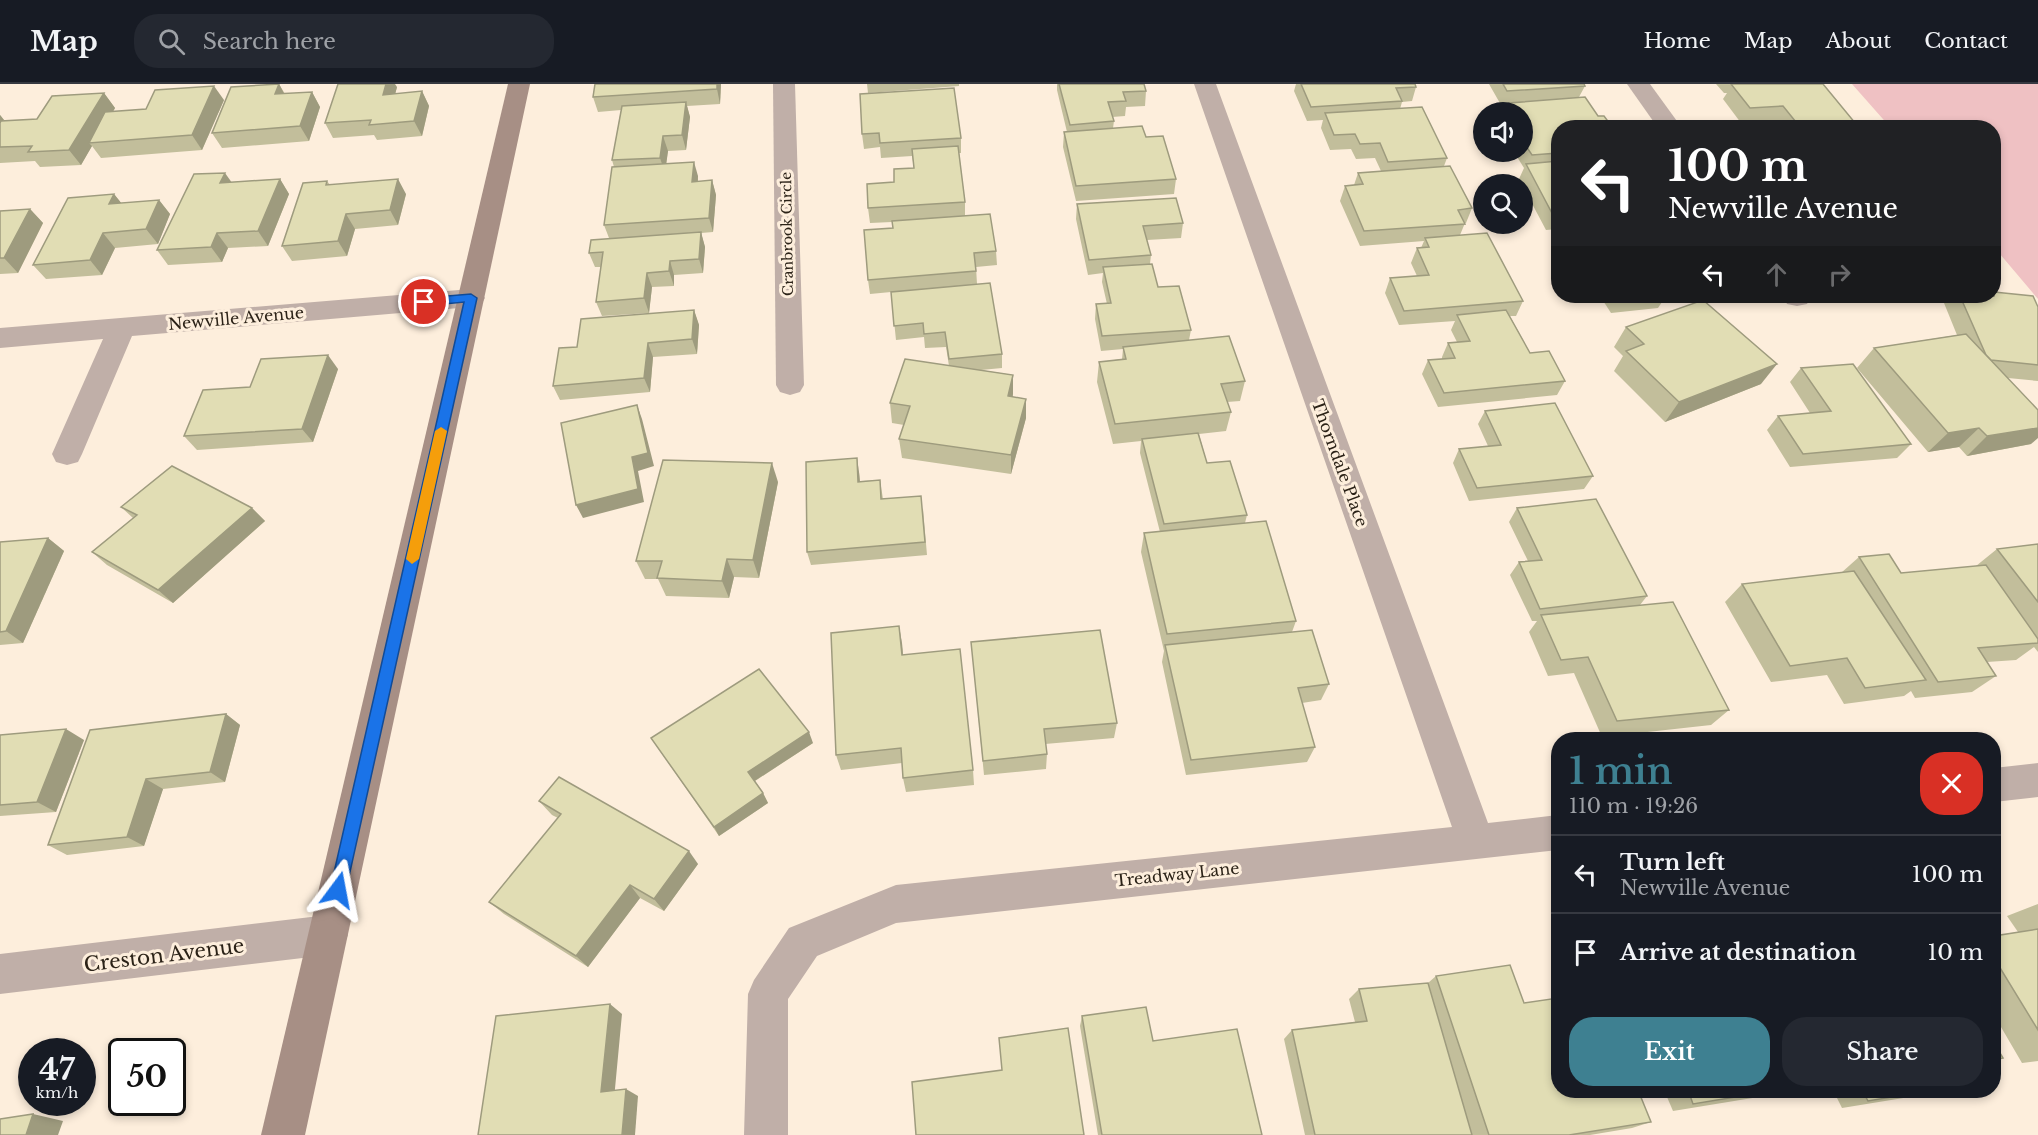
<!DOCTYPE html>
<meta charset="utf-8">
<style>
:root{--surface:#171b24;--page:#242831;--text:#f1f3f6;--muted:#9ea1a6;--line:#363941;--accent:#3e8091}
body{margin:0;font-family:"Libre Baskerville",serif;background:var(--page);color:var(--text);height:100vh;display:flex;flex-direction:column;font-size:22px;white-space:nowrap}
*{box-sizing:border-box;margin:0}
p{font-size:20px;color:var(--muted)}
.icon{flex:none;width:33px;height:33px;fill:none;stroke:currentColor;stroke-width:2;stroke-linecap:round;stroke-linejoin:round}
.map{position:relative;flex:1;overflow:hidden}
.side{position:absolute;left:1551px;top:648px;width:450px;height:366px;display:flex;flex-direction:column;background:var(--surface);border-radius:24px;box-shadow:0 3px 9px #0003}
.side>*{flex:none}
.top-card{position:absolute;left:1551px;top:36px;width:450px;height:183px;border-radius:24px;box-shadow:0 3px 9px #0003;background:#202124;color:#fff;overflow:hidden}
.buttons{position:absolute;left:1473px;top:18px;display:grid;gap:12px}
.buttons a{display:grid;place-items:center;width:60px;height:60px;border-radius:50%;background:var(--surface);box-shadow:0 3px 9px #0003;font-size:30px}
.speed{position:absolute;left:18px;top:954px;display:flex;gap:12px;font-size:30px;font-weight:700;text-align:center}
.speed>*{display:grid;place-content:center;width:78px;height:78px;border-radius:50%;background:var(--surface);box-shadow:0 3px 9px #0003;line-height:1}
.speed small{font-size:15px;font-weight:400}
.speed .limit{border:3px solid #111;border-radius:9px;background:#fff;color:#111}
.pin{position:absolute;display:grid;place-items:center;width:51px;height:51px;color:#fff;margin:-26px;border:3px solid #fff;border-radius:50%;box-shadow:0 2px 6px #0007}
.me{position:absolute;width:66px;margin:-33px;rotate:13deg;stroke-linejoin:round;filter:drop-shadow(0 0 4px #0008)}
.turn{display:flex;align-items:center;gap:21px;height:126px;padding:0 18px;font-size:27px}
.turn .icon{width:78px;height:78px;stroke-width:2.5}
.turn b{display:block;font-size:42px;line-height:51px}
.lanes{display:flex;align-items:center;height:57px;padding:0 18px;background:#0003;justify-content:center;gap:30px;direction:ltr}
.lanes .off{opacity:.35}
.round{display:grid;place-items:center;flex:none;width:63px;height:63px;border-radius:24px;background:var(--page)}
.summary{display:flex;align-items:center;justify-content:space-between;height:102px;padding:0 18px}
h1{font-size:36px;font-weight:600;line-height:45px;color:var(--accent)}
.button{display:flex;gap:12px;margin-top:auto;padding:12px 18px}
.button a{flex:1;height:69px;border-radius:24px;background:var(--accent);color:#fff;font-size:24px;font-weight:600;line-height:69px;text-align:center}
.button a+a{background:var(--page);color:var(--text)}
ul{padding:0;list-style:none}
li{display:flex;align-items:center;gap:18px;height:78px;padding:0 18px;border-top:2px solid var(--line)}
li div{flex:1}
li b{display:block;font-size:22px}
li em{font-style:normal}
header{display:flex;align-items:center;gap:36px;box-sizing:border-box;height:84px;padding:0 30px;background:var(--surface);border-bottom:2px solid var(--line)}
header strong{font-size:28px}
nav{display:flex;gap:33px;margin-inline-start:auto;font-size:21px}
.search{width:420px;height:54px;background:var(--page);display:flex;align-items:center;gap:15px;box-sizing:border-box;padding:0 21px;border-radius:24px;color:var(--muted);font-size:22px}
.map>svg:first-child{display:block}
.green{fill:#efc1c3}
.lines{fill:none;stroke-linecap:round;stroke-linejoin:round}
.street{fill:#c0afa8;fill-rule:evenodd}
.secondary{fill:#a78f85;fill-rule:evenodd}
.wall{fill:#c2be9b}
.shaded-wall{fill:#9e9b7e}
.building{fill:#e1ddb4;stroke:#9e9b7e;stroke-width:1.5}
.route{fill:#1a73e8;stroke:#114b97;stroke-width:1.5}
.slow{fill:#f59e0b}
.labels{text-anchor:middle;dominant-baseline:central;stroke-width:6;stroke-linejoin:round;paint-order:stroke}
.far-street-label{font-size:14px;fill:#2b2217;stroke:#fdeedc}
.street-label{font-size:16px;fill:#2b2217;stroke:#fdeedc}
.near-street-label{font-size:20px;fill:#2b2217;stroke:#fdeedc}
</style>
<header>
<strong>Map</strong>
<div class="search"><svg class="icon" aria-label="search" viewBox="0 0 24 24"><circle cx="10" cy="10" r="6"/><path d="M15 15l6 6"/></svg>Search here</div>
<nav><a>Home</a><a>Map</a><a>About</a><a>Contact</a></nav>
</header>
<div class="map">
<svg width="2038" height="1051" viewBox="0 0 2038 1051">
<rect width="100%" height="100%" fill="#fdeedc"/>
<polygon class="green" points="1852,0 2038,0 2038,215 1994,163 1994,44 1890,43"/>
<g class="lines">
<g class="street">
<polygon points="773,0 795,0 804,301 800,308 790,311 780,308 776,301"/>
<polygon points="1194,0 1216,0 1488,739 1558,731 1558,766 896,839 817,872 788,915 788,1051 744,1051 748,910 754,896 789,844 896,801 1452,743"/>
<polygon points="1627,0 1650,0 1682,44 1658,44"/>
<polygon points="471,205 481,207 485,214 481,221 471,223 132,252 82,370 78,378 67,381 56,378 52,370 103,255 0,264 0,244"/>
<polygon points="1783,212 1810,212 1811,213 1807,220 1797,222 1787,220"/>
<polygon points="2038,679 2038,713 1994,718 1994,684"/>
<polygon points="328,831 342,837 348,851 342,865 328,871 0,910 0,870"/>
</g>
<polygon class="secondary" points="508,0 530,0 305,1051 261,1051"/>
</g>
<g class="wall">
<polygon points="279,0 285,10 312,8 320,23 309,57 222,64 212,49"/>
<polygon points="595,0 721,0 720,20 687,22 690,33 686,66 668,67 666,80 698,92 698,98 712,96 716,111 713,148 701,149 705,163 703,189 674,191 674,202 652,203 649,229 602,232 596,218 601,183 595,183 589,169 609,154 604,141 614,83 612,76 621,26 598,28 593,13"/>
<polygon points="867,0 959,0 959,2 868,9"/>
<polygon points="1057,0 1144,0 1146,7 1145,22 1126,23 1125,32 1112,33 1114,37 1113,44 1146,53 1176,95 1174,110 1076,117 1063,63 1064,48 1067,48 1057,6"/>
<polygon points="1296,0 1415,0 1416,3 1412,17 1402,18 1400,25 1447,74 1444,82 1472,124 1466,139 1465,139 1460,151 1523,217 1516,232 1510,232 1530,269 1565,297 1557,311 1438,323 1422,290 1428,276 1442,275 1442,273 1448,259 1457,258 1451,246 1455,237 1399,241 1385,209 1390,194 1417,192 1411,179 1417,164 1421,164 1424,157 1360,162 1340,117 1345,102 1354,101 1358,89 1381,87 1375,74 1356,75 1351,65 1330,66 1321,44 1323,36 1307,37 1294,7"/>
<polygon points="1489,0 1584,0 1585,2 1579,13 1558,44 1558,145 1546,146 1519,95 1524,84 1514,68 1522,68 1522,28 1505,28 1508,21 1501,21"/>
<polygon points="1716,0 1823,0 1856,40 1853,44 1779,44 1774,37 1741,39 1723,15 1727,9 1724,9"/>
<polygon points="397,3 395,10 422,7 429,22 422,52 377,56 374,51 333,54 325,39"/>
<polygon points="104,9 115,24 113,28 146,25 224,16 202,66 101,74 92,62 81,81 40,83 35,77 0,79 0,31 4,36 3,37 37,35"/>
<polygon points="860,10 961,54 961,69 959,69 965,118 965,132 996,167 997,181 976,183 977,200 1002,270 1002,284 981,286 1013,291 1013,313 1026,334 1011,390 902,374 899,355 904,341 892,339 890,319 949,282 946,263 925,264 924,253 896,256 891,208 870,210 868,196 893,144 892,138 870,139 868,124 894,98 914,84 912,72 881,74 880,63 864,65 862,50"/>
<polygon points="280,95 289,110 268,162 228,164 222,178 168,181 157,166 231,98"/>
<polygon points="327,97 330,101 406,110 398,141 355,145 347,172 292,177 282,162"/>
<polygon points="114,110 121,119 159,116 170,130 158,160 115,164 102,191 46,195 33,181"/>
<polygon points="1077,120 1183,139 1181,154 1147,156 1151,171 1150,180 1158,203 1191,246 1189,256 1245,297 1240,317 1227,318 1231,328 1226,347 1199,350 1207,379 1247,431 1245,439 1296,537 1292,548 1329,600 1321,616 1302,619 1315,663 1307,678 1186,691 1162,578 1164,567 1141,468 1144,449 1160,448 1140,369 1141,357 1113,360 1097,298 1099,278 1122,275 1123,265 1101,267 1095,235 1096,220 1107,220 1102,198 1103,189 1088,191 1076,135"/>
<polygon points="30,125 43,139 18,189 0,190 0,127"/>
<polygon points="1600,212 1666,212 1658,224 1611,229"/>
<polygon points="1951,212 1994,212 2038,223 2038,297 2008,294 2031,360 1967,372 1959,363 1928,368 1857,284 1874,264 1957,251 1944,219"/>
<polygon points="694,226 699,241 697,270 653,273 650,308 560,316 553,302"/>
<polygon points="1626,243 1761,300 1665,338 1614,287 1623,272 1614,263"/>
<polygon points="1801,284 1911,360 1897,374 1790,383 1767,346 1778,332 1810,329 1790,298"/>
<polygon points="338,285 313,358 197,366 184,352 250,303"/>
<polygon points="1485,327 1593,392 1584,405 1469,417 1453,379 1459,365 1488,362 1478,340"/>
<polygon points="859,388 860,397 880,396 883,415 923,425 927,471 811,481 807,468"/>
<polygon points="778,398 759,494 734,493 729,514 666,512 658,495 645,495 636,477"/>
<polygon points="121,423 252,424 265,437 173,519 107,481 92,468 133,434"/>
<polygon points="1517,424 1647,512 1640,521 1729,626 1711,641 1602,653 1574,589 1548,592 1529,548 1537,537 1532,537 1510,491 1519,478 1528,477 1509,438"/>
<polygon points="48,454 64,467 23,559 0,561 0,458"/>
<polygon points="2038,460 2038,568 2034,563 2016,576 1987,578 1996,592 1972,608 1915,614 1911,607 1904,612 1844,620 1827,591 1771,598 1725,518 1742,500 1841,489 1859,473 1901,489 1976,482 1997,465"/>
<polygon points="971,558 1117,639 1114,654 1045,660 1047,670 1046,685 984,691"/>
<polygon points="902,559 903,571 973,686 974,701 906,708 903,694 902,679 841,686 836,671"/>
<polygon points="226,630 240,641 225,698 163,705 144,762 67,771 48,761"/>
<polygon points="0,651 84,656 56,728 0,732"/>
<polygon points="651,654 813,659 755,697 763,709 768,719 719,752"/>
<polygon points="539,717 698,780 664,827 640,814 588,883 504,830 489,818 558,734 552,731"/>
<polygon points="2038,820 2038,977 2022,979 1994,931 1994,852 2018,848 2007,832"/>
<polygon points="1436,892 1524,919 1651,1038 1632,1044 1590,1051 1305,1051 1284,955 1292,946 1355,938 1349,915 1359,905 1428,899"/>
<polygon points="1082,932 1153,957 1262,1051 1098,1051 1080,942"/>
<polygon points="1664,1006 1802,1006 1673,1027"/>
<polygon points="1833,1006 1944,1006 1934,1009 1842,1024"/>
</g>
<g class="shaded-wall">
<polygon points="279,0 287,15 275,10"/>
<polygon points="386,0 395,0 397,3 391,26 383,11"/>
<polygon points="717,0 721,0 720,20 717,5"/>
<polygon points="214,2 224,16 202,66 192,51"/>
<polygon points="422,7 429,22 422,52 414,37"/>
<polygon points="312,8 320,23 309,57 300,42"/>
<polygon points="104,9 115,24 94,59 89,59 92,62 81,81 69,66"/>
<polygon points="686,18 690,33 686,66 682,51"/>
<polygon points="0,31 4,36 0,41"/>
<polygon points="663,52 668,67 665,89 660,74"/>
<polygon points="694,78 698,92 697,113 692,98"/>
<polygon points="225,89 235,103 220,99"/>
<polygon points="280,95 289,110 268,162 258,147"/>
<polygon points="398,95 406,110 398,141 390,126"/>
<polygon points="712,96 716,111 713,148 709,134"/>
<polygon points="114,110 126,125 109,120"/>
<polygon points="159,116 170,130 158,160 146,145"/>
<polygon points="30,125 43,139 18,189 4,174"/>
<polygon points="346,130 355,145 347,172 338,157"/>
<polygon points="701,148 705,163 703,189 699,175"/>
<polygon points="103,149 115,164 102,191 90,176"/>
<polygon points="217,149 228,164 222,178 211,163"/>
<polygon points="670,177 674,191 674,202 669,187"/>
<polygon points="647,189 652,203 649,229 644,214"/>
<polygon points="694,226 699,241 697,270 692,255"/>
<polygon points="648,259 653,273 650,308 644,294"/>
<polygon points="328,271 338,285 313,358 302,345"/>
<polygon points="1777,280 1761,300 1665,338 1679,318"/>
<polygon points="1013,291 1013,310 1008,332 1008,312"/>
<polygon points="1026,315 1026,334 1011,390 1011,371"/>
<polygon points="637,321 642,335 654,382 638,387 644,418 583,434 576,421 632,373"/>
<polygon points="1979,344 1959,363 1928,368 1948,349"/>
<polygon points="2038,344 2038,354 2031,360 1967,372 1987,352"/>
<polygon points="857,374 859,388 861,411 858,398"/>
<polygon points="772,379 778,398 759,494 753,476"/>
<polygon points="252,424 265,437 173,519 158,506"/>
<polygon points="48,454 64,467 23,559 6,547"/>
<polygon points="727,475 734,493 729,514 722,497"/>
<polygon points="899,542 902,559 904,588 902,571"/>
<polygon points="226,630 240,641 225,698 210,688"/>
<polygon points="66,645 84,656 56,728 37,718"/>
<polygon points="809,648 813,659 753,698 748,688"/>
<polygon points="146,695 163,705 144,762 127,753"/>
<polygon points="763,709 768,719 719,752 714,743"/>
<polygon points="689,767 698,780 664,827 654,815"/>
<polygon points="630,801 640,814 588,883 576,872"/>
<polygon points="610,920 622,930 614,1015 601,1008"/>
<polygon points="626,1005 638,1012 635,1051 622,1051"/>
<polygon points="33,1030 63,1037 58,1051 26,1051"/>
</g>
<g class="building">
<polygon points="279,0 275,10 312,8 300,42 212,49 231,3"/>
<polygon points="338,0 386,0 383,11 422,7 414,37 369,41 371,36 325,39"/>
<polygon points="595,0 717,0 717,5 593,13"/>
<polygon points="1059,0 1144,0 1146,7 1123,8 1126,17 1108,18 1114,37 1070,41"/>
<polygon points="1301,0 1415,0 1416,3 1396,4 1402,17 1311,23"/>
<polygon points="1503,0 1584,0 1585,2 1507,7"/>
<polygon points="1731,0 1823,0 1856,40 1800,43 1783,22 1750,24"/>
<polygon points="214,2 192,51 89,59 105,28 146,25 155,6"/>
<polygon points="954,4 961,54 880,59 879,49 862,50 860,10"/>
<polygon points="104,9 69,66 28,68 32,62 0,63 0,39 1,37 37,35 52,12"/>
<polygon points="1585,13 1598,32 1604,32 1613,44 1558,44 1558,69 1532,71 1522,56 1522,28 1516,28 1509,19"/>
<polygon points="686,18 682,51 663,52 660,74 612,76 622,22"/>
<polygon points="1422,23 1447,74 1388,78 1380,59 1360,60 1355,50 1334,51 1325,29"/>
<polygon points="1142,42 1146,53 1163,52 1176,95 1076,102 1064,48"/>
<polygon points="958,62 965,118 868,124 867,100 894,98 894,85 914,84 912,65"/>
<polygon points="1558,77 1558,131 1553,131 1526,80"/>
<polygon points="694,78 692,98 712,96 709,134 604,141 612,83"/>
<polygon points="1450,82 1472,124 1458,126 1465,140 1364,147 1345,102 1363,100 1358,89"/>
<polygon points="225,89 220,99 280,95 258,147 217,149 211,163 157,166 194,90"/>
<polygon points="398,95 390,126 346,130 338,157 282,162 303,99 327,97 326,101"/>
<polygon points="114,110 109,120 159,116 146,145 103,149 90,176 33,181 68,114"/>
<polygon points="1176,114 1183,139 1143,142 1151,171 1089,176 1077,120"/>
<polygon points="30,125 4,174 0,174 0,127"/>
<polygon points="990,130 996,167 974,169 976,187 868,196 864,146 893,144 892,137"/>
<polygon points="701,148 699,175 670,177 669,187 647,189 644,214 596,218 603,168 589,169 591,156"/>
<polygon points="1487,149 1523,217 1404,227 1390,194 1429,191 1417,164 1429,163 1425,154"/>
<polygon points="1152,180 1158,203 1179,202 1191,246 1102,252 1096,220 1111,219 1103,183"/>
<polygon points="990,199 1002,270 949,275 945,248 924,250 923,239 894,242 891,208"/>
<polygon points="1994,208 2033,212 2038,223 2038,281 1991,276 1986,271 1960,212 1994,212"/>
<polygon points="1617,212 1652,212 1619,215"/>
<polygon points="1703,216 1777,280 1679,318 1626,267 1644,260 1626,243"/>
<polygon points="694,226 692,255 648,259 644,294 553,302 559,264 577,263 581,235"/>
<polygon points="1506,226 1530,269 1549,267 1565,297 1444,309 1428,276 1455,274 1448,259 1470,257 1457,231"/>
<polygon points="1966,250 2038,326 2038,344 1987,352 1979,344 1948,349 1874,264"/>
<polygon points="1229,252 1245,297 1221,300 1231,328 1115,340 1099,278 1126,275 1123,263"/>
<polygon points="328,271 302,345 184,352 203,306 250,303 261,275"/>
<polygon points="905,275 1013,291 1008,312 1026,315 1011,371 899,355 910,322 890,319"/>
<polygon points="1853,280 1911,360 1803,370 1778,332 1831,327 1801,284"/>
<polygon points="1555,319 1593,392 1477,404 1459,365 1501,361 1485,327"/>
<polygon points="637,321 648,369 632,373 638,405 576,421 561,339"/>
<polygon points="1198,349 1207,379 1230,377 1247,431 1164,440 1142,355"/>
<polygon points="857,374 858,398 880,396 881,415 921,412 925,458 807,468 806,378"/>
<polygon points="663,376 772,379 753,476 727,475 722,497 657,494 662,477 636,477"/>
<polygon points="172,382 252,424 158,506 92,468 137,431 121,423"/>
<polygon points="1596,415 1647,512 1540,525 1519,478 1542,476 1517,424"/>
<polygon points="1266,437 1296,537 1167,550 1144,449"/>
<polygon points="48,454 6,547 0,548 0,458"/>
<polygon points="2038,460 2038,518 1997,465"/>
<polygon points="1889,470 1901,489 1986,481 2038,555 2038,559 1978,564 1996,592 1938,598 1859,473"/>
<polygon points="1854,487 1926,596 1865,604 1847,574 1790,582 1742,500"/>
<polygon points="1673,518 1729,626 1617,637 1588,573 1561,576 1541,531"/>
<polygon points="899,542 902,571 960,565 973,686 903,694 901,664 836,671 831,549"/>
<polygon points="1100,546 1117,639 1044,645 1047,670 983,677 971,558"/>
<polygon points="1312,546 1329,600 1298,604 1315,663 1191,676 1165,561"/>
<polygon points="759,585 809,648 748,688 763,709 714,743 651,654"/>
<polygon points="226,630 210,688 146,695 127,753 48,761 90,646"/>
<polygon points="66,645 37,718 0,721 0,651"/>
<polygon points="559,693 689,767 654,815 630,801 576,872 489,818 561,730 539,717"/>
<polygon points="2038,845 2038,946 1994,874 1994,852"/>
<polygon points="1510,881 1524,919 1558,914 1558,1006 1638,1006 1651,1038 1569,1051 1489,1051 1436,892"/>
<polygon points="1428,899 1472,1051 1315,1051 1292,946 1367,937 1359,905"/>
<polygon points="610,920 601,1008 626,1005 622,1051 478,1051 496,932"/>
<polygon points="1146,923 1153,957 1237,945 1262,1051 1102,1051 1082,932"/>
<polygon points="1068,944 1084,1051 916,1051 912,998 1002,986 999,954"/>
<polygon points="1994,959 2003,974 1994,976"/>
<polygon points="1688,1006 1778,1006 1693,1020"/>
<polygon points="1862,1006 1933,1006 1868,1017"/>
<polygon points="33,1030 26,1051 0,1051 0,1035"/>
</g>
<polygon class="route" points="471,210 477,214 346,806 343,811 338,814 332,811 330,806 464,218 424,222 419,218 424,214"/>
<polygon class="slow" points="441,343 447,347 419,475 412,480 406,475 435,347"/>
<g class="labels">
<g class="far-street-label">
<text transform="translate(787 150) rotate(-91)">Cranbrook Circle</text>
</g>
<g class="street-label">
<text transform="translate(236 234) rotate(-5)">Newville Avenue</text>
<text transform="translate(1340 379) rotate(70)">Thorndale Place</text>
<text transform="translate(1177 790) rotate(-6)">Treadway Lane</text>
</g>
<g class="near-street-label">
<text transform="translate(164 871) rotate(-7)">Creston Avenue</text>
</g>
</g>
</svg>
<div class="buttons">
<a><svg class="icon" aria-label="sound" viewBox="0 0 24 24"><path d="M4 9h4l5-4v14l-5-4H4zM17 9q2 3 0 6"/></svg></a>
<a><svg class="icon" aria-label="search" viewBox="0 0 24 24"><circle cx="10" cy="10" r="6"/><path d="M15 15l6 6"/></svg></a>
</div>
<div class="speed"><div>47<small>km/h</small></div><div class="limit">50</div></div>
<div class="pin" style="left:424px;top:218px;background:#d93025"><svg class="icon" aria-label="arrive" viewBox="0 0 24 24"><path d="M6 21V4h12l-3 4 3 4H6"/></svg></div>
<svg class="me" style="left:338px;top:806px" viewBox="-20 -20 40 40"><path d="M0-17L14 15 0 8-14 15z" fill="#1a73e8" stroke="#fff" stroke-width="4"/></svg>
<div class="top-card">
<div class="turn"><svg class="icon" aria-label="left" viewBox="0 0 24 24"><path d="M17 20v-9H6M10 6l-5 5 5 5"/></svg><div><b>100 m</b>Newville Avenue</div></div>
<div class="lanes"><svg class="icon" aria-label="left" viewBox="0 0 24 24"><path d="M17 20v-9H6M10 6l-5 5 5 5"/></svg><svg class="icon off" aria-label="ahead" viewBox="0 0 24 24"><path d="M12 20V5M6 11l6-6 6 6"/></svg><svg class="icon off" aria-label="right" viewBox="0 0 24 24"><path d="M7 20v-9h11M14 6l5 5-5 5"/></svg></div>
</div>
<section class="side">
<div class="summary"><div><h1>1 min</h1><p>110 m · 19:26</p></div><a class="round" style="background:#d93025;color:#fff"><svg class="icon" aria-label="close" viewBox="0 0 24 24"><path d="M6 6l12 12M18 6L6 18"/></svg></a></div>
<ul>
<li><svg class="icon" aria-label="left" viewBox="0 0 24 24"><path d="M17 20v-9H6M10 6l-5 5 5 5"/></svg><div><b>Turn left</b><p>Newville Avenue</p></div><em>100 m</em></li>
<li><svg class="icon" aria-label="arrive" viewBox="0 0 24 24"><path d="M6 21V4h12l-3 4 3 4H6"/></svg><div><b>Arrive at destination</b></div><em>10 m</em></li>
</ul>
<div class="button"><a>Exit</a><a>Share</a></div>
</section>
</div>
